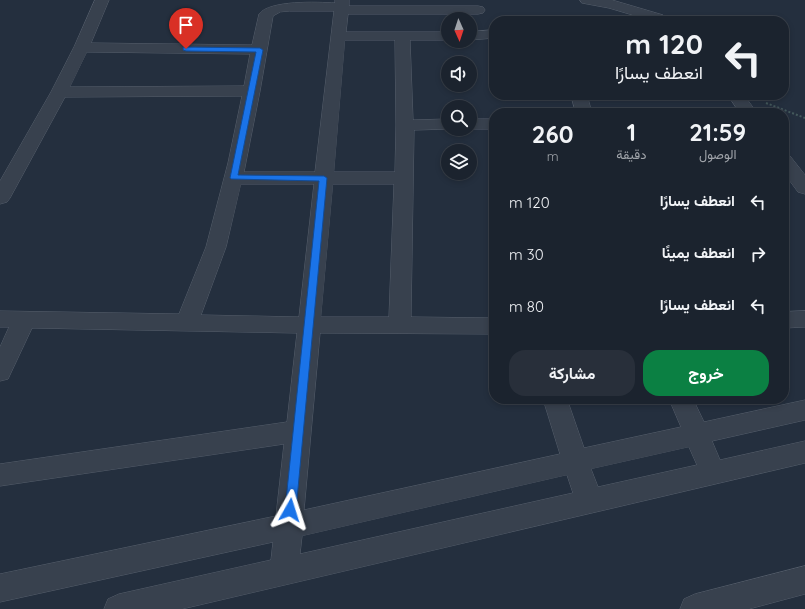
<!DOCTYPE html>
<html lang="ar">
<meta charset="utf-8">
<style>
:root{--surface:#1b232e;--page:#282f3a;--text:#f1f3f6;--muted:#a0a4aa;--line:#39404a;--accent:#0b8043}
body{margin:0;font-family:Quicksand,Vazirmatn,sans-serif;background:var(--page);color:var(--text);direction:rtl;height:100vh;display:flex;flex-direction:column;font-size:15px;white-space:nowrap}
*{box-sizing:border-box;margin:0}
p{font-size:13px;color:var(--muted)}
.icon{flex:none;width:22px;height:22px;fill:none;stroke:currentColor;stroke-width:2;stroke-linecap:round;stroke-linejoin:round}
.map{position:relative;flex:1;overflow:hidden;direction:ltr}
.side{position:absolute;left:489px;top:108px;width:300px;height:296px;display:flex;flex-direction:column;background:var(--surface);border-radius:16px;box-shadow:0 2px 6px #0003,0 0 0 1px var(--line);direction:rtl}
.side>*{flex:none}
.hud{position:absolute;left:489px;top:16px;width:300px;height:84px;border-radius:16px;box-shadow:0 2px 6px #0003,0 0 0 1px var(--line);direction:rtl;background:#1b232e;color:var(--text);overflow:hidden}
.needle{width:26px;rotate:177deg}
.buttons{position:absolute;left:441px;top:12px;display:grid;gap:8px}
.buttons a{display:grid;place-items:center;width:36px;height:36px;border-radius:50%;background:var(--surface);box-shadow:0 2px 6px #0003,0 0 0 1px var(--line);font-size:20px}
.pin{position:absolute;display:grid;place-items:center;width:34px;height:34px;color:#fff;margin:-41px -17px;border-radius:50% 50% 50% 0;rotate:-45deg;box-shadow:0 0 4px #0007}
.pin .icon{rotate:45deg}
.me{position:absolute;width:44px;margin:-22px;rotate:6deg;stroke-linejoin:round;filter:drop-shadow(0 0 3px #0008)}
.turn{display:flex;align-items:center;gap:14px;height:84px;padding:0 20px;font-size:18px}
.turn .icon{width:52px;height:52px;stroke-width:2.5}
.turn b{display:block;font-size:28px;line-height:34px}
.eta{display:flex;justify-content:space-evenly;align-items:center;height:68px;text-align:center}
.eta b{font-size:24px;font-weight:700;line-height:28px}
.button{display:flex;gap:8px;margin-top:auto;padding:8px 20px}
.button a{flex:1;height:46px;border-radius:16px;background:var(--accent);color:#fff;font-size:16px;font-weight:700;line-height:46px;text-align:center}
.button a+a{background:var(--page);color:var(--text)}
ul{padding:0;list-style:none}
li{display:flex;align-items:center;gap:12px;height:52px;padding:0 20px}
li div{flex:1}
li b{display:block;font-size:15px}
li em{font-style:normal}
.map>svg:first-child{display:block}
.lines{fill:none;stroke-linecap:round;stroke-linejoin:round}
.minor-casing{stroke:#565f6c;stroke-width:1}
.path{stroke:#44595c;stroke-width:2;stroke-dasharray:2 2;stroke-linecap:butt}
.minor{fill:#38414e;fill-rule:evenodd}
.route{fill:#1a73e8;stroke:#114b97}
</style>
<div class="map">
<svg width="805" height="609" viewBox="0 0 805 609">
<rect width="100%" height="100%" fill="#242f3e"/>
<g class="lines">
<defs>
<g id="minor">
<path d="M95,0h14l-18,43 161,2 7,-31c11,-14 58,-12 76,-11v-3h14v6h129l5,1 2,3 -2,3 -5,1h-130l-2,18h102v8h-38l3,80 35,-1 1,10 -35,1 -3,187 83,1v16l-174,-1 -16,177 256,-56 -17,-55h24l17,49 97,-21 -12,-28h24l11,23 101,-22v20l-93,21 8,19 85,-19v22l-623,146h-78l4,-10 11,-5 152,-34 2,-18 -273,60v-28l276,-58 8,-72 -284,42v-22l287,-42 10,-89 -265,-5 -24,51 -8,2v-34l9,-20h-9v-16l179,3 27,-67 22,-84 14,-67 -177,1 -55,101 -3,4 -7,2v-23l51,-89 23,-45zM290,11h44l-19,161h-71l16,-81 13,-75 7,-4zM345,40h50l1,85 -1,47h-61zM87,52l163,2 -6,32 -174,1zM241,184h73l-15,133 -98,-2 25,-68zM333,184h61l-5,133h-68zM689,447l8,18 -99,22 -7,-18zM567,475l6,18 -273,61 2,-18z"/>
<polygon points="580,0 612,0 663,15 669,21 653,21 609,8 582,3"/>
<polygon points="494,30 494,38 470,40 470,32"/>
<polygon points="571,95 587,95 592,113 576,113"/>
<polygon points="728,95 744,95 757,113 740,113"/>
<polygon points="470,119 494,119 494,129 469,129"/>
<polygon points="784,155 790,156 805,175 805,194 798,192 784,173"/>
<polygon points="805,311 805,327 784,328 784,312"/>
<polygon points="805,566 805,594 749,609 680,609 684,599 695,594"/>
</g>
</defs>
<use href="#minor" class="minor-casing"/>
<polyline class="path" points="766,103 805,118"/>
<use href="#minor" class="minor"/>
</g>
<polygon class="route" points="183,47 260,48 263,50 238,175 324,176 327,178 296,510 294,514 290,515 286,514 285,510 319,181 231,179 230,178 256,52 186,51 183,50"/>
</svg>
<div class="buttons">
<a><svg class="needle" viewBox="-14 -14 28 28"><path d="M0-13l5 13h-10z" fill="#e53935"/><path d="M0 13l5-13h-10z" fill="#a0a4aa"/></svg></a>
<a><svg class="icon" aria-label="sound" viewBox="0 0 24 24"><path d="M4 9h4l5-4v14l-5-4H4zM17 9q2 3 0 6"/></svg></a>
<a><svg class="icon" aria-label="search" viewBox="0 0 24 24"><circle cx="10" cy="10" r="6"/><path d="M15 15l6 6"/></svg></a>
<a><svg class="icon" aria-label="layers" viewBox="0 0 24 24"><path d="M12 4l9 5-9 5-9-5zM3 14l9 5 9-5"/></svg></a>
</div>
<div class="pin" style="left:186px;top:49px;background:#d93025"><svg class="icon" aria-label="arrive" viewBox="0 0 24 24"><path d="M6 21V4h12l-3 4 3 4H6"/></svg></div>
<svg class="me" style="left:290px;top:510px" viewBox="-20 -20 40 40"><path d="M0-17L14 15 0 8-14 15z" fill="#1a73e8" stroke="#fff" stroke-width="4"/></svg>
<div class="hud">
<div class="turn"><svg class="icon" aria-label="left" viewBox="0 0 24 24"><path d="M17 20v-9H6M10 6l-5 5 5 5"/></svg><div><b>120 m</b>انعطف يسارًا</div></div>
</div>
<section class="side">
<div class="eta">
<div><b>21:59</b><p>الوصول</p></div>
<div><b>1</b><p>دقيقة</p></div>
<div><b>260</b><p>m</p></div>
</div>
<ul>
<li><svg class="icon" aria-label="left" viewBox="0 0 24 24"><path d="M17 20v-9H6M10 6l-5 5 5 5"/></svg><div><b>انعطف يسارًا</b></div><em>120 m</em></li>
<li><svg class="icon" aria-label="right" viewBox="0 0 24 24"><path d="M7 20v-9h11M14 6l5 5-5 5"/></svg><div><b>انعطف يمينًا</b></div><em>30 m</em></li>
<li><svg class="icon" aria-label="left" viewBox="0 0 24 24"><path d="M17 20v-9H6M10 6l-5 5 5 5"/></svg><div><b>انعطف يسارًا</b></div><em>80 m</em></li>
</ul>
<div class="button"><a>خروج</a><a>مشاركة</a></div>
</section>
</div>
